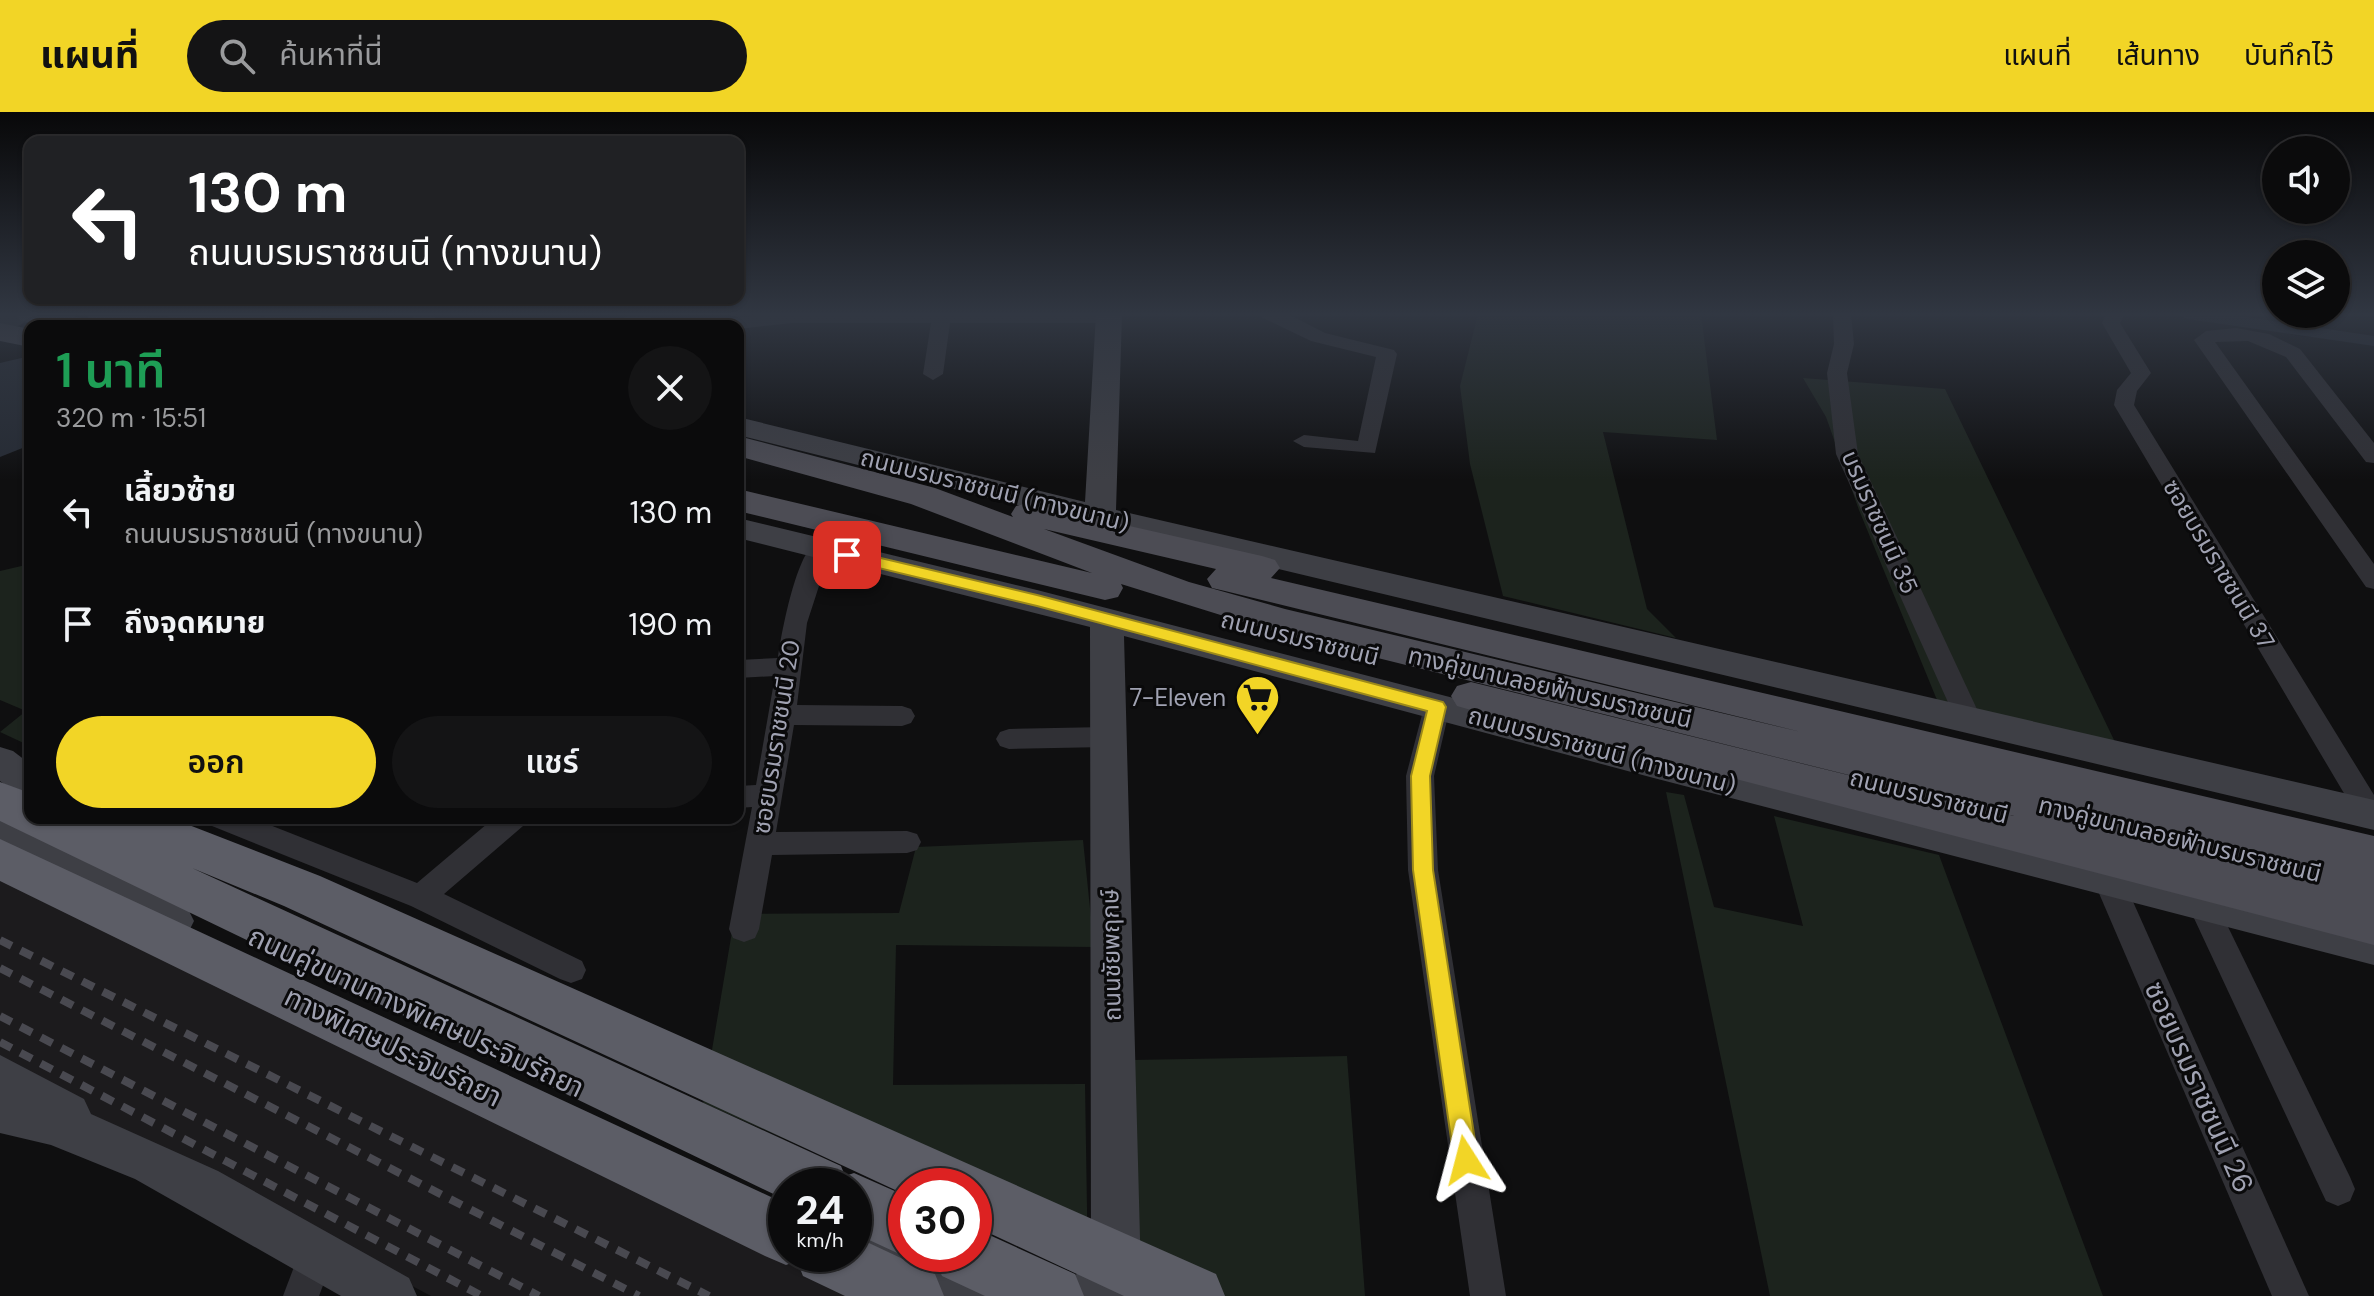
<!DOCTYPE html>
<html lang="th">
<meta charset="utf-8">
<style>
:root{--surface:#0b0b0c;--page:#141415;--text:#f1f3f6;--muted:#9a9b9d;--line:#2b2b2d;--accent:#f2d526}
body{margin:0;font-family:"DM Sans","Noto Sans Thai",sans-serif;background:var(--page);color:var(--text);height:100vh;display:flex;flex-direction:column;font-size:30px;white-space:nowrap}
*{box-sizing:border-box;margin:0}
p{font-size:26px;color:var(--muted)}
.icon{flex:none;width:44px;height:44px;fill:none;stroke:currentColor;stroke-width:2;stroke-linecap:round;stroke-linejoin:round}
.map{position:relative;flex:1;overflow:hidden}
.details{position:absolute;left:24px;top:208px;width:720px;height:504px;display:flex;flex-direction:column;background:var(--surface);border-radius:16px;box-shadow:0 2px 6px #0004,0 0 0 2px var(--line)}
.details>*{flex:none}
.guide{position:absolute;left:24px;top:24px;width:720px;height:168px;border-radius:16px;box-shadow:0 2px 6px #0004,0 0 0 2px var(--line);background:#202124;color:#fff;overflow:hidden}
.tools{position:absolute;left:2262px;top:24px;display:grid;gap:16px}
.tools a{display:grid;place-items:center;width:88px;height:88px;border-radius:50%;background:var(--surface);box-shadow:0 2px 6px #0004,0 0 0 2px var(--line);font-size:40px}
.speed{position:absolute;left:768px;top:1056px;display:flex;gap:16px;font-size:40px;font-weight:700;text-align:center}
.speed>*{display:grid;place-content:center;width:104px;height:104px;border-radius:50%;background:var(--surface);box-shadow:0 2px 6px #0004,0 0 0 2px var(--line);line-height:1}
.speed small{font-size:20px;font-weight:400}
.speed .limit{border:12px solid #d22;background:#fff;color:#111}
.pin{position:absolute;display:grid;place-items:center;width:68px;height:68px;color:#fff;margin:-34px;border-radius:16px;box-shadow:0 4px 12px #0006}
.me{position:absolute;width:88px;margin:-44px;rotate:351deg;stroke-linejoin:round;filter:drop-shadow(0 0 6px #0008)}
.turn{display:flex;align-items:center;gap:28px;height:168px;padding:0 32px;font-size:36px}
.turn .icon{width:104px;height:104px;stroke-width:2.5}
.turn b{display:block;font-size:56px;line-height:68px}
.round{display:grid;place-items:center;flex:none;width:84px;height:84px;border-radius:42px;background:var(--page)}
.summary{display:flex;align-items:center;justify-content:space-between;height:136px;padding:0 32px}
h1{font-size:48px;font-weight:600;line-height:60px;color:#1e9e55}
.action{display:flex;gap:16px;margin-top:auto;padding:16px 32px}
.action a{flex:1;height:92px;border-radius:48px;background:var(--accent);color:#111;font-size:32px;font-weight:600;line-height:92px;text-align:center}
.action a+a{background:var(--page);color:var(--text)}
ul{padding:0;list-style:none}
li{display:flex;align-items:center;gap:24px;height:112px;padding:0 32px}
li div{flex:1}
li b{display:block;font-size:30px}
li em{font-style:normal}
header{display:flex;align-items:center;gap:48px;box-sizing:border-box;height:112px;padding:0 40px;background:var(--accent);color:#111}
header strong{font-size:38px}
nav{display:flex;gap:44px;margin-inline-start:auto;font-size:28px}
.search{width:560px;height:72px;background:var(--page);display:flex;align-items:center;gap:20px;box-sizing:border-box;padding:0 28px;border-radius:44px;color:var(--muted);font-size:30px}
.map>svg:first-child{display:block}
.built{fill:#1c1b1d}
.green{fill:#1c231d}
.water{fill:#262b34}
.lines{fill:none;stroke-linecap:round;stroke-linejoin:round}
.canal{fill:#262b34;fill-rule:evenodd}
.street{fill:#303035;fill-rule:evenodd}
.secondary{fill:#3e3f45;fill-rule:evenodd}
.primary{fill:#4c4c54;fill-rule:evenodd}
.highway{fill:#5c5d66;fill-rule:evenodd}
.rail{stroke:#494950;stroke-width:8;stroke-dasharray:13 10;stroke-linecap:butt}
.route{fill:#f2d526;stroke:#9d8a19;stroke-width:2}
.labels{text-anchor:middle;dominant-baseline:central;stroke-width:6;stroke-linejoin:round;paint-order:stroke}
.street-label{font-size:24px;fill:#a0a2b2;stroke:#0a0a0b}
.poi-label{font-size:24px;fill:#a0a2b2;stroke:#0a0a0b;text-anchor:end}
.near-street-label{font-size:28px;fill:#a0a2b2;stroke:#0a0a0b}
</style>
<header>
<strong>แผนที่</strong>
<div class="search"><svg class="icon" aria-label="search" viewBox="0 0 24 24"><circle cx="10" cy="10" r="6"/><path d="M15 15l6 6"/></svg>ค้นหาที่นี่</div>
<nav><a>แผนที่</a><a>เส้นทาง</a><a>บันทึกไว้</a></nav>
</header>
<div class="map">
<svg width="2374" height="1184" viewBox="0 0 2374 1184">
<rect width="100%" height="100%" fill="#0f0f10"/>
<polygon class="built" points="0,731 786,1142 854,1142 942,1184 431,1184 0,954"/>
<g class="green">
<polygon points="1478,202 1701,202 1717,328 1603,320 1647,497 1676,526 1503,484 1470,352 1460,274"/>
<polygon points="1803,266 1945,277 2115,630 1937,588 1859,398 1826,305"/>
<polygon points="30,452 30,634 0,620 26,599 0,588 0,459"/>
<polygon points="1666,680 1684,683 1714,795 1803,814 1774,704 1939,743 2103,1184 1770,1184"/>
<polygon points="1083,728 1094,835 896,833 893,973 1085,972 1088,1159 974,1074 906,1074 906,1080 703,991 735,802 899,801 916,735"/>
<polygon points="1347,944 1365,1184 1163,1184 1135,1126 1132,948"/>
</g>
<g class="water">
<polygon points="143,202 376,202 356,214 114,214"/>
<polygon points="30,244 30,333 0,345 0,251"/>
</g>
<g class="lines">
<g class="canal">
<polygon points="408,202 430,202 447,214 425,214"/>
<polygon points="632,202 658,202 633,214 608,214"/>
<polygon points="2179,202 2227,202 2374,224 2374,234 2187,207"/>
</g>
<g class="street">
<polygon points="0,202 46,202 15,215 0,214"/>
<polygon points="767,202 1117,202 1118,205 1109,211 950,211 943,262 933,268 923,262 931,211 792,211 738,217 738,214 710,214 720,208"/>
<polygon points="1255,202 1288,202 1325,221 1394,238 1397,242 1375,341 1304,335 1293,329 1304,323 1358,329 1376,245 1311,229"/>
<polygon points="1833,202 1851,202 1854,232 1847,261 1858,342 1982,608 1978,615 1969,618 1960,615 1956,608 1836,342 1827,261 1834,232"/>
<polygon points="2106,202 2125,202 2120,211 2151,261 2137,279 2134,293 2374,683 2374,712 2361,710 2114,293 2117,278 2131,261 2102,211"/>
<polygon points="2268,202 2286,202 2286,203 2277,209"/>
<polygon points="2236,216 2269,222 2300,237 2374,331 2374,351 2366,350 2286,245 2248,229 2215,230 2374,452 2374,477 2366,475 2194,228 2206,219"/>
<path d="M819,429l12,8 -24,74 -10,82 105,1 9,3 4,7 -4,7 -9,3 -108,-1 -18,107 131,-1 10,3 4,8 -4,8 -10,3 -135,2 -13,74 -4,9 -11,4 -11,-4 -4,-9 23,-122 -14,1v-22l18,-1 19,-109 -37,2v-18l40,-2c3,-23 19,-111 41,-117z"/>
<polygon points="1437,585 1446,588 1450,595 1434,664 1438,758 1506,1184 1470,1184 1408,758 1406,664 1424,595 1428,588"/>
<polygon points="1106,615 1115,618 1119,625 1115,632 1106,635 1009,637 1000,634 996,627 1000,620 1009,617"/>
<polygon points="208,706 252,706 417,771 494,706 527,706 523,714 444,782 582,849 586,858 582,867 571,871 560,867 411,794 212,714"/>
<polygon points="2107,753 2117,757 2122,765 2309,1184 2272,1184 2092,765 2097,757"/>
<polygon points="2201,777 2211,780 2350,1065 2355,1077 2350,1089 2338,1094 2326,1089 2186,789 2191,780"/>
<polygon points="316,1126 329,1131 334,1144 319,1184 283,1184 303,1131"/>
</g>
<g class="secondary">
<polygon points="1096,202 1122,202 1116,398 2374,688 2374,718 1186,435 738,323 738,305 1085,390"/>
<polygon points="738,406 1037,478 1650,637 2374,817 2374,853 1650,665 1124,524 1141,1164 1153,1184 1058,1184 1066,1166 1091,1157 1090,515 738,426"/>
<polygon points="0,635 13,639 30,652 30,687 17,682 0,669"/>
<polygon points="0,703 188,797 194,809 188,821 173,827 158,821 0,737"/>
<polygon points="0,943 84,987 91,1002 218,1059 409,1166 417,1184 341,1184 135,1067 51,1033 0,1021"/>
<polygon points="854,1101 906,1124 906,1142 944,1142 996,1166 1004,1184 922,1184 836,1144 854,1142"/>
</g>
<g class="primary">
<polygon points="16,202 67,202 88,208 93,214 43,214 20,208"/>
<polygon points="86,202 138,202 160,208 165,214 114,214 90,208"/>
<polygon points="166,202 253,202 265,206 263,202 312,202 331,208 336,214 288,214 274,210 277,214 192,214 170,208"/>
<polygon points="0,211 30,217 30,235 0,229"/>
<path d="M738,324l197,52 78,29 -2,-3 5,-8 12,-3 234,53 13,4 5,8 -9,10 1103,258v109l-903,-235 -14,-4 -6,-10 6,-10 14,-4 543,134 -729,-181 -164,-51 2,4 -5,9 -13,3 -367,-89v-22l354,84 -181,-69 -173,-48zM1044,417l172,40 -9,10 5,9 13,3 576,141 -516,-123 -96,-27z"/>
</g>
<g class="highway">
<polygon points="0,670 30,681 30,706 84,706 100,714 96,706 171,706 320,764 1216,1162 1225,1184 1124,1184 974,1114 974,1074 906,1074 906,1083 284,794 192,756 841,1054 845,1064 854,1061 906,1084 906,1142 914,1142 906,1145 854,1121 854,1074 786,1074 786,1088 0,709"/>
<polygon points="0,727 786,1092 786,1142 854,1142 854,1124 935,1162 944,1184 845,1184 803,1164 797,1149 786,1153 765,1144 0,769"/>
<polygon points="974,1116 1075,1162 1084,1184 985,1184 942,1164 933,1142 974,1142"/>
</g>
<g class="rail">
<polyline points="0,828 709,1184"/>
<polyline points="0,856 639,1184"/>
<polyline points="0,904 539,1184"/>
<polyline points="0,930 482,1184"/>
</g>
</g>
<linearGradient id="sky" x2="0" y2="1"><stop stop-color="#080809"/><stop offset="0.55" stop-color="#313742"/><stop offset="1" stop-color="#313742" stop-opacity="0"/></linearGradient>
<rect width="2374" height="368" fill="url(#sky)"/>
<polygon class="route" points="847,438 1037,483 1443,590 1446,595 1430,664 1433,758 1478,1048 1475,1056 1466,1060 1458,1056 1454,1048 1413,758 1411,664 1427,599 1037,494 841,447 839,443"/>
<defs>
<symbol id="supermarket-pin" viewBox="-11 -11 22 30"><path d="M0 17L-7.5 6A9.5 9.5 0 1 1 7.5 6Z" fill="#f2d526" stroke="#0a0a0b"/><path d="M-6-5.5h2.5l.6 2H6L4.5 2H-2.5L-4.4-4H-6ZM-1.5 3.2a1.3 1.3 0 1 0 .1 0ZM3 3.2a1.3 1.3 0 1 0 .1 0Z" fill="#111"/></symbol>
</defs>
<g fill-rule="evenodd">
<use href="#supermarket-pin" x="1232" y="560" width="51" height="69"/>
</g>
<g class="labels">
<g class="street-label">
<text transform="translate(995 378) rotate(14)">ถนนบรมราชชนนี (ทางขนาน)</text>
<text transform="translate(1880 410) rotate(66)">บรมราชชนนี 35</text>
<text transform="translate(2219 452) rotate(59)">ซอยบรมราชชนนี 37</text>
<text transform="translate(1300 526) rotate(14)">ถนนบรมราชชนนี</text>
<text transform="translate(1550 575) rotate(13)">ทางคู่ขนานลอยฟ้าบรมราชชนนี</text>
<text transform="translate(776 625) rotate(-81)">ซอยบรมราชชนนี 20</text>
<text transform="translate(1602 638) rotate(15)">ถนนบรมราชชนนี (ทางขนาน)</text>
<text transform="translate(1929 684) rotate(14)">ถนนบรมราชชนนี</text>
<text transform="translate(2180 727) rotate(14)">ทางคู่ขนานลอยฟ้าบรมราชชนนี</text>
<text transform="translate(1111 843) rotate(-91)">ถนนชัยพฤกษ์</text>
</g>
<g class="poi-label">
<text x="1226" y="585">7-Eleven</text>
</g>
<g class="near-street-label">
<text transform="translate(416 900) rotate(25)">ถนนคู่ขนานทางพิเศษประจิมรัถยา</text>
<text transform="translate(393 935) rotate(26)">ทางพิเศษประจิมรัถยา</text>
<text transform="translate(2199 975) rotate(66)">ซอยบรมราชชนนี 26</text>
</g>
</g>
</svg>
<div class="tools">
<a><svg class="icon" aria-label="sound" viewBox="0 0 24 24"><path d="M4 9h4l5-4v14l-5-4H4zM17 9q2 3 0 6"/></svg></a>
<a><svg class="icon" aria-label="layers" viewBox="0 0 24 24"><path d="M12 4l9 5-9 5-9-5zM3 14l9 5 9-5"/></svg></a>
</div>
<div class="speed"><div>24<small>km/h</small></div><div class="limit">30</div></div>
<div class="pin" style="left:847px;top:443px;background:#d93025"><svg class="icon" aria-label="arrive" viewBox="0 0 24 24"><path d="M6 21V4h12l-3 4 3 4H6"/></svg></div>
<svg class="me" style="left:1466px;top:1048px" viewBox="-20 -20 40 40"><path d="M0-17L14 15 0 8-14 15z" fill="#f2d526" stroke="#fff" stroke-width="4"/></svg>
<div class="guide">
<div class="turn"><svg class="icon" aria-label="left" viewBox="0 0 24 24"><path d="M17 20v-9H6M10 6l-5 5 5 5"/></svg><div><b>130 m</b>ถนนบรมราชชนนี (ทางขนาน)</div></div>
</div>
<section class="details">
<div class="summary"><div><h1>1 นาที</h1><p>320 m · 15:51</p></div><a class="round"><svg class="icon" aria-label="close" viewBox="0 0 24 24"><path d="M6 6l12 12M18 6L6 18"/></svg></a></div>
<ul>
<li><svg class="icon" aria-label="left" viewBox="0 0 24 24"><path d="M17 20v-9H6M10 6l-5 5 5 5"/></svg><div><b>เลี้ยวซ้าย</b><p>ถนนบรมราชชนนี (ทางขนาน)</p></div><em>130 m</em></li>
<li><svg class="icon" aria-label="arrive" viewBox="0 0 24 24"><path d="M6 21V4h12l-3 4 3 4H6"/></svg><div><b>ถึงจุดหมาย</b></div><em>190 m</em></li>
</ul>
<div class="action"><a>ออก</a><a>แชร์</a></div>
</section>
</div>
